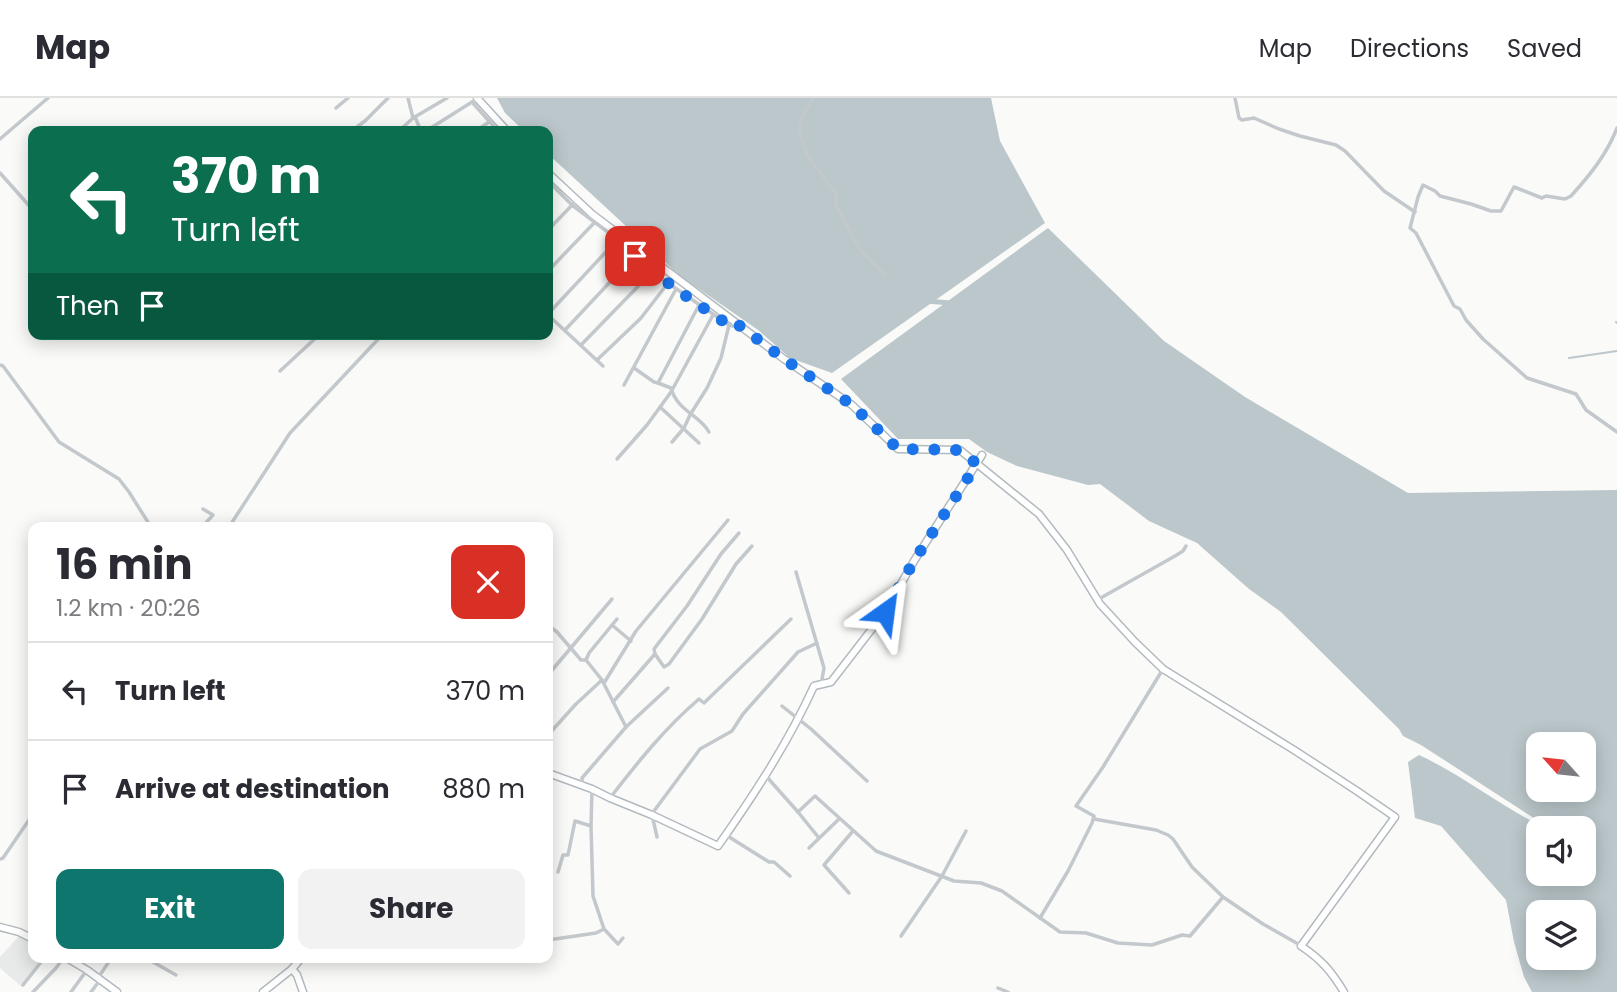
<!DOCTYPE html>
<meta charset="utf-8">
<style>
:root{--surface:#fff;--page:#f2f2f3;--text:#2b2b33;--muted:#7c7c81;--line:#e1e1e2;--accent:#0f766e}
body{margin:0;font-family:Poppins,sans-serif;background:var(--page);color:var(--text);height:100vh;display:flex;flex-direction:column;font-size:26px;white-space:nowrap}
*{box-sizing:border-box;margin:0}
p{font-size:23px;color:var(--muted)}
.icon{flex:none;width:38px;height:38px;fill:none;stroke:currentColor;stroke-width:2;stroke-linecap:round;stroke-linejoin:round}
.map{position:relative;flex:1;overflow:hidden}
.panel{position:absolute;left:28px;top:424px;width:525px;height:441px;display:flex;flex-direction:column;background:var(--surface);border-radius:14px;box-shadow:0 4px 18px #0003}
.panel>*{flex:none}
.hud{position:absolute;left:28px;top:28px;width:525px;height:214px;border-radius:14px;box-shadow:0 4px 18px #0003;background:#0b6e4f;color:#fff;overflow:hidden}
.needle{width:46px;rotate:297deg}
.controls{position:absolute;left:1526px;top:634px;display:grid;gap:14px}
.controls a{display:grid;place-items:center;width:70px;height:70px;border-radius:14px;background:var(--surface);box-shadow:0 4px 18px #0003;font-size:35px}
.pin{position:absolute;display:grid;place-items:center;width:60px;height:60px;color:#fff;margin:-30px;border-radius:14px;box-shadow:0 4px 10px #0006}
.me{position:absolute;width:77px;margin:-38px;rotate:31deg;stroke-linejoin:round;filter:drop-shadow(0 0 5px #0008)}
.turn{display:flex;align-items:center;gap:24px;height:147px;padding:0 28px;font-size:32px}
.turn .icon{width:91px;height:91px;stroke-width:2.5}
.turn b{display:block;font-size:49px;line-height:60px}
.then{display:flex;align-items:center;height:66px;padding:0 28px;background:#0003;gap:14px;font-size:26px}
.round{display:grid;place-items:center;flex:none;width:74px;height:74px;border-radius:14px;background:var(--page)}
.headline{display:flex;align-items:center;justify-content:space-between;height:119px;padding:0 28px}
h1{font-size:42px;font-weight:700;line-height:52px}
.cta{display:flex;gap:14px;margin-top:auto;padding:14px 28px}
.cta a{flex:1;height:80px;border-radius:14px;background:var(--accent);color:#fff;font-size:28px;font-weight:700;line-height:80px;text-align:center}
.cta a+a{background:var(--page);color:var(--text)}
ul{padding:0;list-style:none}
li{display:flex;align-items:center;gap:21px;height:98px;padding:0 28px;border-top:2px solid var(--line)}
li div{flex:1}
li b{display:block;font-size:26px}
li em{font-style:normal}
header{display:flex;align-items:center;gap:42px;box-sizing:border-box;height:98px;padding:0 35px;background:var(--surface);border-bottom:2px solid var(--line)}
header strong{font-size:33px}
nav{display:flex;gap:38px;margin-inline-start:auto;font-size:24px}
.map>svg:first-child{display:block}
.built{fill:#e8e9e9}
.water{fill:#bbc7cb;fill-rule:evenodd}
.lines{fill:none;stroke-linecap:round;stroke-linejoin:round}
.stream{stroke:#bbc7cb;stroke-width:2}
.river{stroke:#bbc7cb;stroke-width:5}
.secondary-casing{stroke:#b3babf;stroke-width:9}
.street{stroke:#c3c8cc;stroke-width:3.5}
.secondary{stroke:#fff;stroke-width:6}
.route{stroke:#1a73e8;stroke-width:12;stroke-dasharray:0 21.6}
</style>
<header>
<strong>Map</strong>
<nav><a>Map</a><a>Directions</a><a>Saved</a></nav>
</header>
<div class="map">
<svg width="1617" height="894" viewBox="0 0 1617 894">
<rect width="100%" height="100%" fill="#fafaf8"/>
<polygon class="built" points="20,837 33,844 33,859 44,859 22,889 0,870 0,859"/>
<g class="water">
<polygon points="497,0 991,0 1000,43 1045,125 832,275 790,260 758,232 679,177 548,56 548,33 524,33 505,15"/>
<path d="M1048,130l116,113 81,56 163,96 209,-3v502h-85l-8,-15 -10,-35 -8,-42 -65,-74 -26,-8 -7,-56 11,-7c41,19 78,48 118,69l3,-2 -119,-77 -18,-9 -4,-7 -118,-117 -32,-23 -52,-46 -48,-22 -49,-37 -12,1 -71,-19 -30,-14 -18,-13h-71l-57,-60zM1538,646h46v45h-46zM1538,730h46v45h-46zM1538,814h46v45h-46z"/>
</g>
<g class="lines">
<g class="stream">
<polyline points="1616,224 1617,225"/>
<polyline points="1569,260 1617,253"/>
</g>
<polyline class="river" points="926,203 951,205"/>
<defs>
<g id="secondary">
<polyline points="477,0 507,33"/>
<path d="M548,75l44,41 192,145 68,46 46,44 62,1 79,64 28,36 33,54 35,38 28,27 131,81 63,41 38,26 -94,129c21,14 30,25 43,46"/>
<path d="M548,675l44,16 18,9 42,17 66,31c36,-51 70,-103 96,-160l17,-4 54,-70 29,-51 68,-106"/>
<polyline points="0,829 19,834 33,841"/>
<polyline points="65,859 87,872 117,894"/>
<polyline points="292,871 297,877 303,894"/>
<polyline points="263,894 292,871 302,859"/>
</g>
</defs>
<use href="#secondary" class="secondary-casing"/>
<g class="street">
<polyline points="408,0 413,20 447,0"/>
<polyline points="813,0 801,21 800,36 807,57 836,96 836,107 860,152 884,176"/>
<polyline points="1235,0 1239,20 1242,22 1254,20 1279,31 1300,38 1336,47 1345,53 1384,93 1415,114"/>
<polyline points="478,1 472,4 498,33"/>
<polyline points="336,10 348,0"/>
<polyline points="415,19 421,33"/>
<path d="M1617,30c-10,26 -27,47 -46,68l-6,3 -19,-3 -4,2 -28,-11 -13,24h-10l-20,-7 -31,-8 -5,-5 -12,-6 -5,12 -8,31 6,5 38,73 6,3 6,11 17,19 44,39 49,16 10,16 31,22"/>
<polyline points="352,33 366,22 388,0"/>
<polyline points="399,33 413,20"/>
<polyline points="426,33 472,4"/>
<polyline points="476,33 489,24"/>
<polyline points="0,41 48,0"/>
<polyline points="0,75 33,112"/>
<polyline points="548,83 572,107 621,144 665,183 729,227 733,228 735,226"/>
<polyline points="548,132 577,102"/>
<polyline points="548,173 595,124"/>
<path d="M699,207l-41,78 13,5c6,23 29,27 38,44"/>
<polyline points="548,216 617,142"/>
<polyline points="548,217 603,268"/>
<polyline points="565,232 640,152"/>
<polyline points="281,238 283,236"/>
<polyline points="581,247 653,173"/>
<polyline points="597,262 641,220 668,185"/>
<polyline points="0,267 3,268 59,344 119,381 129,394 151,429"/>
<polyline points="634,270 654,284 658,285"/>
<polyline points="280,273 320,236"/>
<polyline points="624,287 676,191"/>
<polyline points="660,309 699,345"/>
<polyline points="672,344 684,330 690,317 707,290 721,260 729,227"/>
<polyline points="617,361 647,327 671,294 713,217"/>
<polyline points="202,429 213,417 203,411"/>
<polyline points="229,429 290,335 383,236"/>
<polyline points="796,474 824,570 821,587"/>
<polyline points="1097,502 1175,458 1183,453 1186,448"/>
<polyline points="548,527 557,534 581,562 586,562 602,582 626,629 582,680 582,687"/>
<polyline points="612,527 631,543"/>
<polyline points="655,556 664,569 669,566 702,521 736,466 752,448"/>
<polyline points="586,562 589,555 617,521"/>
<polyline points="548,577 612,501"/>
<polyline points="613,604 655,556 654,551 687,508 721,456 739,435"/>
<polyline points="782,608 811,631 867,683"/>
<polyline points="626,629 668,590"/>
<polyline points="548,637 576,606 602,582 604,585 636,533 728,422"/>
<polyline points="766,678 798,714 815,698 876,753 954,783 981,785 1002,793 1060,834 1086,835 1118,845 1152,847 1182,837 1190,838 1223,799 1263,826 1300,847"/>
<path d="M610,700c28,-36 54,-69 89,-99l5,4 87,-84"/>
<polyline points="798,714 819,740"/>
<polyline points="1094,721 1156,732 1168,737 1173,741 1192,769 1223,799"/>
<polyline points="726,737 769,764 774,764 790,778"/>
<polyline points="657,739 652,717 654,713 700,651 732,633 743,616 798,554 817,545"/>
<polyline points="809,750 839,721"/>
<polyline points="0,761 3,760 33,716"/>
<polyline points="558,774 563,757 568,757 575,723 591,728"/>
<polyline points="849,795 824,767 853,733"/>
<polyline points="1040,820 1068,773 1092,725 1094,718 1076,708 1103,669 1163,571"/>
<polyline points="604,831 618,846 623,840"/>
<polyline points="901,838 942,778 966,733"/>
<polyline points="548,842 596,835 604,831 593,798 591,728 592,691"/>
<polyline points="154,859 153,864 176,877"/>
<polyline points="98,880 112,859"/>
<polyline points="23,887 45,859"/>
<polyline points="998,890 1008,894"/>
<polyline points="33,894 56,870 64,859"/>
<polyline points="71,894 87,872"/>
<polyline points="91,894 100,882"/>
</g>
<use href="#secondary" class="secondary"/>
</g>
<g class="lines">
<path class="route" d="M635,158c29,26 62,48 94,69l4,1 3,-3 48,36 68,46 46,44 62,1 17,14 -63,97 -29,51"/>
</g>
</svg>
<div class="controls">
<a><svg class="needle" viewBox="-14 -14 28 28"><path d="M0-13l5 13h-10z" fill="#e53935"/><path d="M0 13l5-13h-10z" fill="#7c7c81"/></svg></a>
<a><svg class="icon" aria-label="sound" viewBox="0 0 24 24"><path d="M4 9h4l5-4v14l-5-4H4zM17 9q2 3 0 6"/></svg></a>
<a><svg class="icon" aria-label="layers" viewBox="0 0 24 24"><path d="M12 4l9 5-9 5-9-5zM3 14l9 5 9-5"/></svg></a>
</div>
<div class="pin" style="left:635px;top:158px;background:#d93025"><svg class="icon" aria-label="arrive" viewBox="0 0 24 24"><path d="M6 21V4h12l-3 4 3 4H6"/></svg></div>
<svg class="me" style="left:885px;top:514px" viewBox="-20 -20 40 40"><path d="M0-17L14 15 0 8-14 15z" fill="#1a73e8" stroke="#fff" stroke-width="4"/></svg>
<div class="hud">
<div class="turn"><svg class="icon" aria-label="left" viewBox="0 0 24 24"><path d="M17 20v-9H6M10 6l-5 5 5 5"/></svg><div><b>370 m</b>Turn left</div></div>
<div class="then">Then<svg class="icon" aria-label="arrive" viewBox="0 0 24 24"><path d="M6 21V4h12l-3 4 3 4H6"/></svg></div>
</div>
<section class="panel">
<div class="headline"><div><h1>16 min</h1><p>1.2 km · 20:26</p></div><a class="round" style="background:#d93025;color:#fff"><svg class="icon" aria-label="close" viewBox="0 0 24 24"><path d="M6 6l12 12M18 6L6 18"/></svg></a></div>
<ul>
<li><svg class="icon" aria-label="left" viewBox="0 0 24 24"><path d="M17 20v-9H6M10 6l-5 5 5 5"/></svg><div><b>Turn left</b></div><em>370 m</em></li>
<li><svg class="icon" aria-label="arrive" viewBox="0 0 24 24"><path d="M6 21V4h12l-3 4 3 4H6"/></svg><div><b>Arrive at destination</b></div><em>880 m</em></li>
</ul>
<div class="cta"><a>Exit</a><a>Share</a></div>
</section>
</div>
